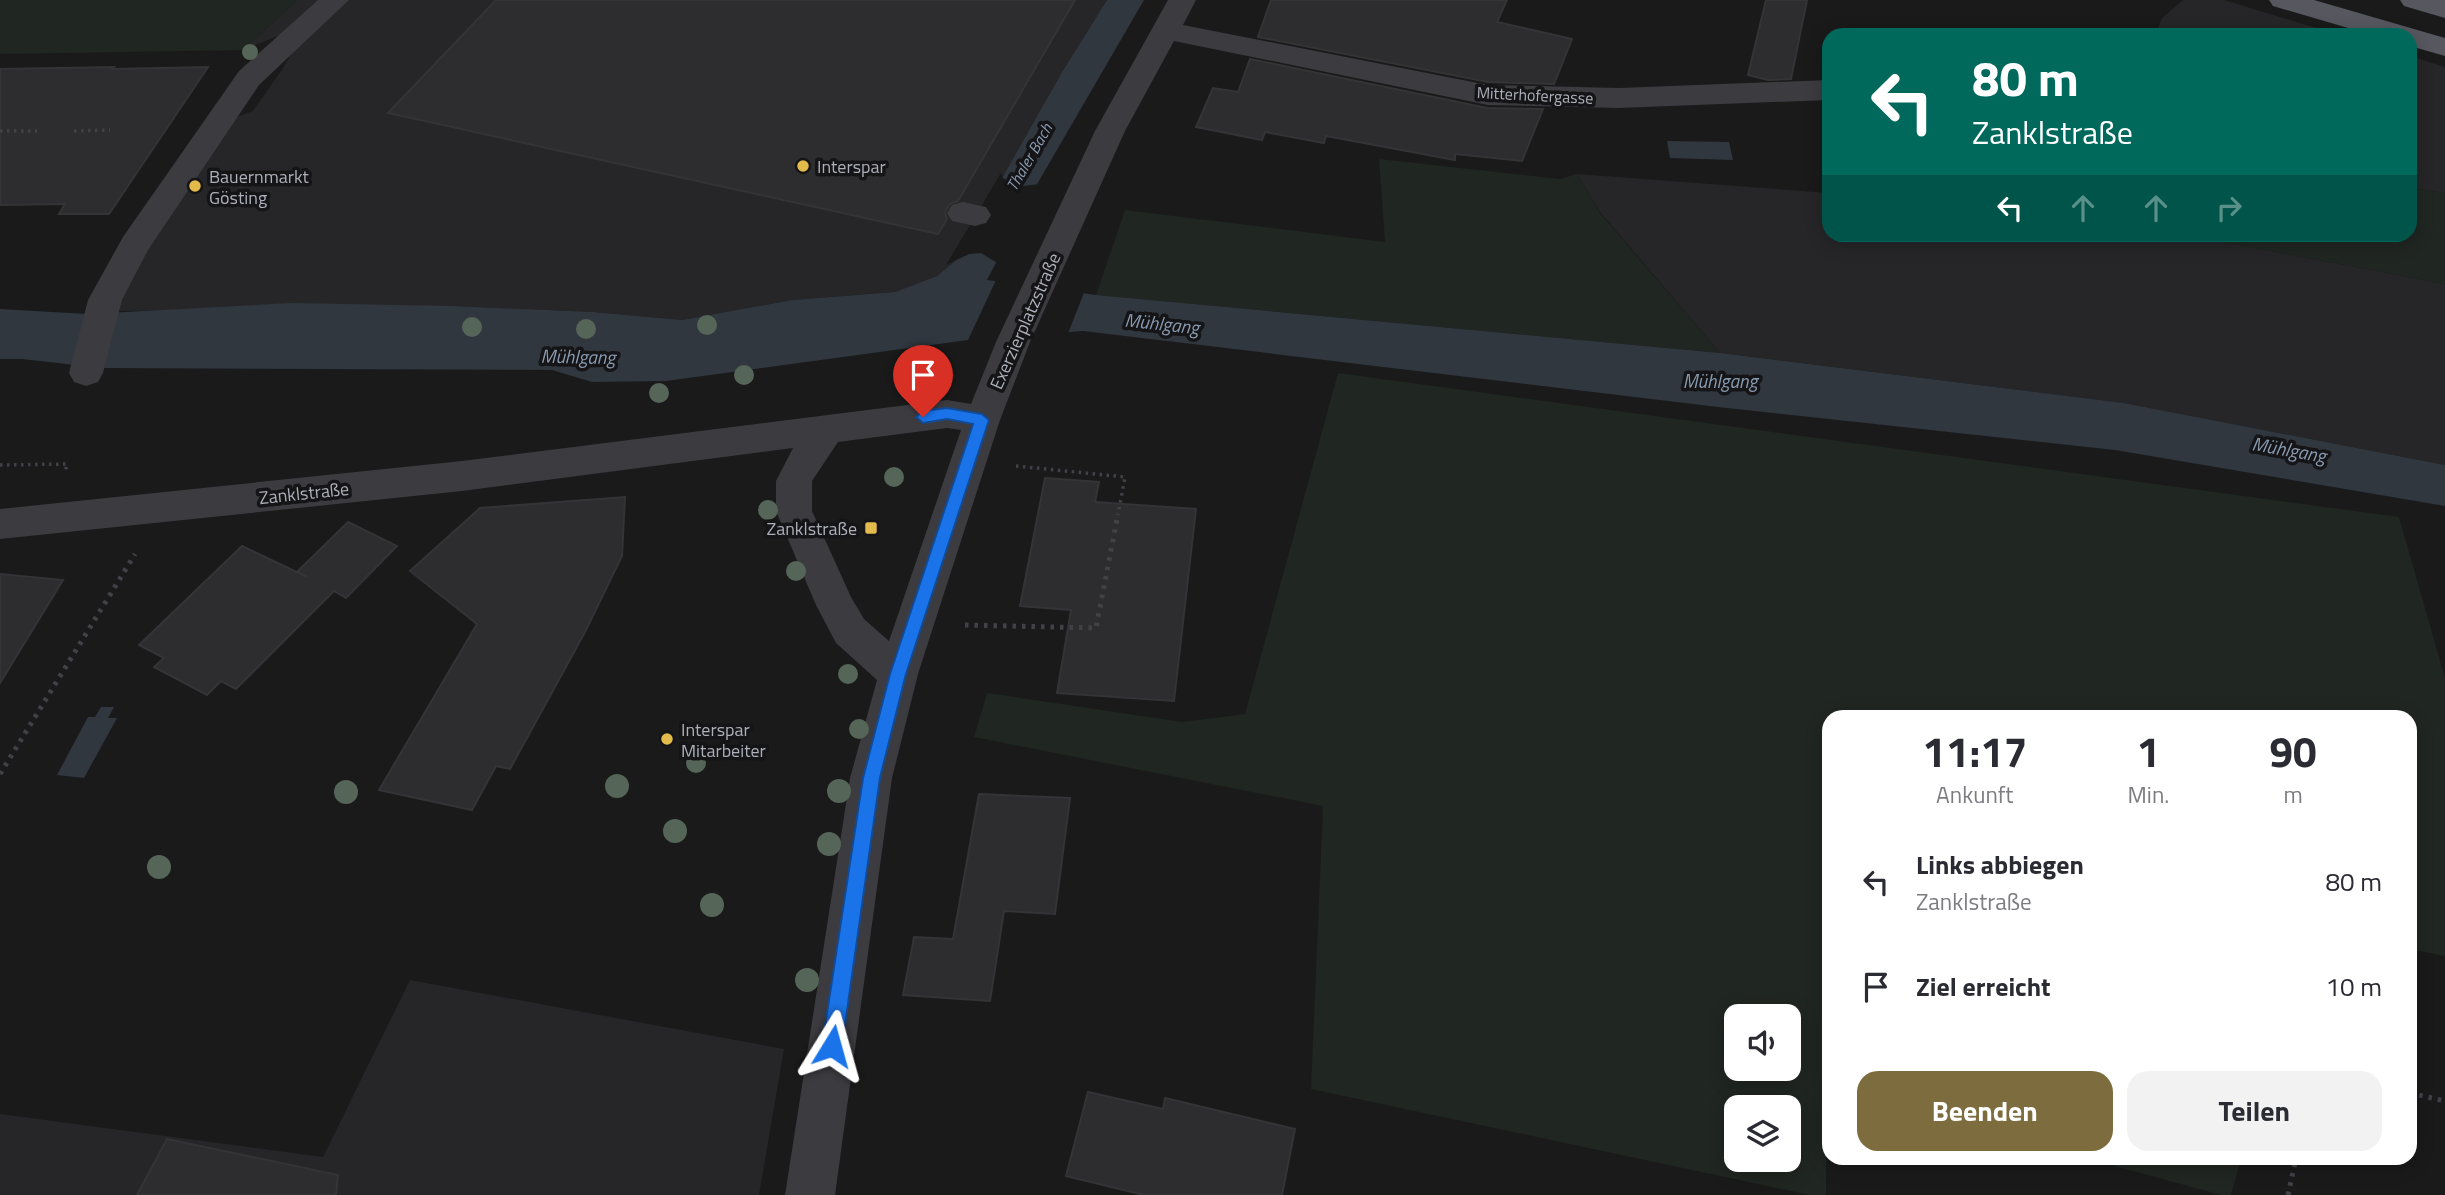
<!DOCTYPE html>
<html lang="de">
<meta charset="utf-8">
<style>
:root{--surface:#fff;--page:#f2f2f3;--text:#2b2b33;--muted:#7c7c81;--accent:#7d6c3e}
body{margin:0;font-family:"Titillium Web",sans-serif;background:var(--page);color:var(--text);height:100vh;display:flex;flex-direction:column;font-size:26px;white-space:nowrap}
*{box-sizing:border-box;margin:0}
p{font-size:23px;color:var(--muted)}
.icon{flex:none;width:38px;height:38px;fill:none;stroke:currentColor;stroke-width:2;stroke-linecap:round;stroke-linejoin:round}
.map{position:relative;flex:1;overflow:hidden}
.drawer{position:absolute;left:1822px;top:710px;width:595px;height:455px;display:flex;flex-direction:column;background:var(--surface);border-radius:21px;box-shadow:0 4px 18px #0003}
.drawer>*{flex:none}
.hud{position:absolute;left:1822px;top:28px;width:595px;height:214px;border-radius:21px;box-shadow:0 4px 18px #0003;background:#00695c;color:#fff;overflow:hidden}
.tools{position:absolute;left:1724px;top:1004px;display:grid;gap:14px}
.tools a{display:grid;place-items:center;width:77px;height:77px;border-radius:14px;background:var(--surface);box-shadow:0 4px 18px #0003;font-size:35px}
.pin{position:absolute;display:grid;place-items:center;width:60px;height:60px;color:#fff;margin:-72px -30px;border-radius:50% 50% 50% 0;rotate:-45deg;box-shadow:0 0 7px #0007}
.pin .icon{rotate:45deg}
.me{position:absolute;width:77px;margin:-38px;rotate:8deg;stroke-linejoin:round;filter:drop-shadow(0 0 5px #0008)}
.turn{display:flex;align-items:center;gap:24px;height:147px;padding:0 35px;font-size:32px}
.turn .icon{width:91px;height:91px;stroke-width:2.5}
.turn b{display:block;font-size:49px;line-height:60px}
.lanes{display:flex;align-items:center;height:66px;padding:0 35px;background:#0003;justify-content:center;gap:35px;direction:ltr}
.lanes .off{opacity:.35}
.eta{display:flex;justify-content:space-evenly;align-items:center;height:119px;text-align:center}
.eta b{font-size:42px;font-weight:700;line-height:49px}
.button{display:flex;gap:14px;margin-top:auto;padding:14px 35px}
.button a{flex:1;height:80px;border-radius:21px;background:var(--accent);color:#fff;font-size:28px;font-weight:700;line-height:80px;text-align:center}
.button a+a{background:var(--page);color:var(--text)}
ul{padding:0;list-style:none}
li{display:flex;align-items:center;gap:21px;height:105px;padding:0 35px}
li div{flex:1}
li b{display:block;font-size:26px}
li em{font-style:normal}
.map>svg:first-child{display:block}
.built{fill:#262628}
.green{fill:#202621;fill-rule:evenodd}
.water{fill:#30373e}
.pier{fill:#1a1a1b}
.building{fill:#2d2d2f;stroke:#343437;stroke-width:2}
.lines{fill:none;stroke-linecap:round;stroke-linejoin:round}
.path-far1{stroke:#414247;stroke-width:3.5;stroke-dasharray:2.5 4.5;stroke-linecap:butt}
.path{stroke:#414247;stroke-width:5;stroke-dasharray:3.5 6;stroke-linecap:butt}
.minor{fill:#3b3b40;fill-rule:evenodd}
.major{fill:#57585f;fill-rule:evenodd}
.tree{fill:#556558}
.route{fill:#1a73e8;stroke:#114b97;stroke-width:2}
.poi-dot{fill:#e2bb4b;stroke:#151416;stroke-width:2.5}
.labels{text-anchor:middle;dominant-baseline:central;stroke-width:7;stroke-linejoin:round;paint-order:stroke}
.far-street-label{font-size:16px;fill:#adb0ba;stroke:#151416}
.far-water-label{font-size:16px;font-style:italic;fill:#889bb1;stroke:#151416}
.poi-label{font-size:18px;fill:#adb0ba;stroke:#151416;text-anchor:start}
.street-label{font-size:18px;fill:#adb0ba;stroke:#151416}
.water-label{font-size:19px;font-style:italic;fill:#889bb1;stroke:#151416}
</style>
<div class="map">
<svg width="2445" height="1195" viewBox="0 0 2445 1195">
<rect width="100%" height="100%" fill="#1a1a1b"/>
<g class="built">
<polygon points="297,0 1107,0 1062,72 955,261 937,276 895,292 792,300 682,320 593,312 453,306 119,311 129,242 202,130 253,111 283,68 310,23 243,50"/>
<polygon points="2183,0 2224,0 2339,35 2156,35 2162,18"/>
<polygon points="2410,56 2445,67 2445,193 2410,188"/>
<polygon points="1577,174 1829,193 1829,234 2187,235 2445,284 2445,465 2124,403 1720,353 1600,212"/>
<polygon points="410,980 784,1049 759,1195 0,1195 0,1114 323,1157"/>
</g>
<g class="green">
<polygon points="0,0 297,0 243,50 0,54"/>
<polygon points="1379,159 1560,179 1577,174 1600,213 1720,353 1096,295 1125,210 1385,242"/>
<polygon points="2410,188 2445,193 2445,284 2187,235 2410,234"/>
<path d="M1338,373l1061,144 46,161v278l-35,-7v-231h-581l-3,477h-16l-499,-106 12,-283 -349,-69 13,-44 195,29 63,-8zM1736,1017h52v52h-52zM1736,1108h52v52h-52z"/>
<polygon points="2089,1159 2241,1159 2231,1195 2221,1195"/>
</g>
<g class="water">
<polygon points="1107,0 1144,0 1036,186 987,280 1096,295 1720,353 2124,403 2445,465 2445,506 2115,450 1718,407 1083,331 968,340 666,381 592,382 552,370 102,368 22,359 0,359 0,309 87,314 291,303 453,306 593,312 682,320 792,300 895,292 937,276 955,261 1062,72"/>
<polygon points="1667,141 1729,142 1733,160 1670,158"/>
<polygon points="101,707 114,707 108,718 117,718 84,778 57,775 88,717 95,717"/>
</g>
<g class="pier">
<polygon points="1001,173 1003,178 1012,183 1023,186 1041,184 999,264 981,253 969,254 946,265"/>
<polygon points="997,278 1085,290 1067,336 999,342 968,340"/>
</g>
<g class="building">
<polygon points="496,0 1075,0 958,201 950,204 945,212 947,219 938,234 388,113"/>
<polygon points="1271,0 1507,0 1497,22 1572,39 1554,84 1488,82 1258,37"/>
<polygon points="1766,0 1807,0 1791,79 1768,80 1748,75"/>
<polygon points="1250,59 1487,108 1543,109 1522,161 1455,154 1455,160 1326,136 1324,143 1265,132 1262,140 1196,127 1213,88 1238,92"/>
<polygon points="114,67 112,69 208,67 109,214 59,214 65,204 0,205 0,69"/>
<polygon points="1045,478 1099,482 1095,502 1196,509 1174,701 1057,693 1071,610 1020,606"/>
<polygon points="625,497 622,556 585,632 510,769 496,766 472,810 379,790 477,624 410,571 480,508"/>
<polygon points="348,522 397,546 346,598 334,591 236,689 221,681 207,695 154,667 164,658 139,645 242,546 307,577 297,572"/>
<polygon points="0,574 63,580 0,683"/>
<polygon points="979,794 1070,798 1055,914 1004,911 990,1001 903,995 914,937 953,939"/>
<polygon points="1088,1092 1163,1109 1165,1098 1295,1129 1282,1195 1144,1195 1066,1176"/>
<polygon points="167,1139 338,1175 336,1195 137,1195"/>
</g>
<g class="lines">
<g class="path-far1">
<polyline points="0,131 37,131"/>
<polyline points="74,131 110,130"/>
<polyline points="0,465 67,464 65,473"/>
<polyline points="1016,466 1125,477 1118,515"/>
</g>
<g class="path">
<polyline points="965,625 1096,628 1118,514"/>
<polyline points="0,774 135,554"/>
<polyline points="2410,1093 2445,1101"/>
<polyline points="2288,1195 2296,1158"/>
</g>
<g class="minor">
<polygon points="318,0 349,0 259,85 148,250 122,300 103,373 98,382 86,386 74,382 69,373 88,300 123,237 239,71"/>
<path d="M1168,0h28l-13,25 305,60 131,3 210,-8v20l-210,8 -131,-3 -314,-64 -49,90 -95,211 -30,78 -82,254 -26,104 -57,417h-50l65,-417 27,-98 -41,-37 -20,-38 -40,-94v-30l17,-33 -331,43 -462,48v-30l462,-48 485,-61 24,4 25,-62 99,-211zM947,428l14,2 -72,211 -25,-22 -13,-22 -39,-86v-30l26,-39z"/>
<polygon points="963,202 986,207 991,215 986,223 975,226 952,221 947,213 952,205"/>
</g>
<g class="major">
<polygon points="2269,0 2314,0 2445,38 2445,56 2410,46 2410,35 2372,35 2273,6"/>
<polygon points="2400,0 2445,0 2445,18 2404,6"/>
</g>
</g>
<g class="tree">
<circle cx="250" cy="52" r="8"/>
<circle cx="707" cy="325" r="10"/>
<circle cx="472" cy="327" r="10"/>
<circle cx="586" cy="329" r="10"/>
<circle cx="744" cy="375" r="10"/>
<circle cx="659" cy="393" r="10"/>
<circle cx="894" cy="477" r="10"/>
<circle cx="768" cy="510" r="10"/>
<circle cx="796" cy="571" r="10"/>
<circle cx="848" cy="674" r="10"/>
<circle cx="859" cy="729" r="10"/>
<circle cx="696" cy="763" r="10"/>
<circle cx="617" cy="786" r="12"/>
<circle cx="839" cy="791" r="12"/>
<circle cx="346" cy="792" r="12"/>
<circle cx="675" cy="831" r="12"/>
<circle cx="829" cy="844" r="12"/>
<circle cx="159" cy="867" r="12"/>
<circle cx="712" cy="905" r="12"/>
<circle cx="807" cy="980" r="12"/>
</g>
<polygon class="route" points="947,408 982,414 989,420 906,674 880,778 842,1046 839,1053 832,1056 825,1053 822,1046 863,778 890,674 973,424 947,419 923,423 916,417 923,411"/>
<g class="poi-dot">
<circle cx="803" cy="166" r="7"/>
<circle cx="195" cy="186" r="7"/>
<rect x="864" y="521" width="14" height="14" rx="3.5"/>
<circle cx="667" cy="739" r="7"/>
</g>
<g class="labels">
<g class="far-street-label">
<text transform="translate(1535 95) rotate(3)">Mitterhofergasse</text>
</g>
<g class="far-water-label">
<text transform="translate(1029 157) rotate(-60)">Thaler Bach</text>
</g>
<g class="poi-label">
<text x="817" y="166">Interspar</text>
<text x="209" y="176">Bauernmarkt<tspan x="209" dy="21">Gösting</tspan></text>
<text x="857" y="528" text-anchor="end">Zanklstraße</text>
<text x="681" y="729">Interspar<tspan x="681" dy="21">Mitarbeiter</tspan></text>
</g>
<g class="street-label">
<text transform="translate(1025 321) rotate(-66)">Exerzierplatzstraße</text>
<text transform="translate(304 493) rotate(-6)">Zanklstraße</text>
</g>
<g class="water-label">
<text transform="translate(1162 323) rotate(6)">Mühlgang</text>
<text transform="translate(578 356) rotate(1)">Mühlgang</text>
<text x="1720" y="380">Mühlgang</text>
<text transform="translate(2289 449) rotate(10)">Mühlgang</text>
</g>
</g>
</svg>
<div class="tools">
<a><svg class="icon" aria-label="sound" viewBox="0 0 24 24"><path d="M4 9h4l5-4v14l-5-4H4zM17 9q2 3 0 6"/></svg></a>
<a><svg class="icon" aria-label="layers" viewBox="0 0 24 24"><path d="M12 4l9 5-9 5-9-5zM3 14l9 5 9-5"/></svg></a>
</div>
<div class="pin" style="left:923px;top:417px;background:#d93025"><svg class="icon" aria-label="arrive" viewBox="0 0 24 24"><path d="M6 21V4h12l-3 4 3 4H6"/></svg></div>
<svg class="me" style="left:832px;top:1046px" viewBox="-20 -20 40 40"><path d="M0-17L14 15 0 8-14 15z" fill="#1a73e8" stroke="#fff" stroke-width="4"/></svg>
<div class="hud">
<div class="turn"><svg class="icon" aria-label="left" viewBox="0 0 24 24"><path d="M17 20v-9H6M10 6l-5 5 5 5"/></svg><div><b>80 m</b>Zanklstraße</div></div>
<div class="lanes"><svg class="icon" aria-label="left" viewBox="0 0 24 24"><path d="M17 20v-9H6M10 6l-5 5 5 5"/></svg><svg class="icon off" aria-label="ahead" viewBox="0 0 24 24"><path d="M12 20V5M6 11l6-6 6 6"/></svg><svg class="icon off" aria-label="ahead" viewBox="0 0 24 24"><path d="M12 20V5M6 11l6-6 6 6"/></svg><svg class="icon off" aria-label="right" viewBox="0 0 24 24"><path d="M7 20v-9h11M14 6l5 5-5 5"/></svg></div>
</div>
<section class="drawer">
<div class="eta">
<div><b>11:17</b><p>Ankunft</p></div>
<div><b>1</b><p>Min.</p></div>
<div><b>90</b><p>m</p></div>
</div>
<ul>
<li><svg class="icon" aria-label="left" viewBox="0 0 24 24"><path d="M17 20v-9H6M10 6l-5 5 5 5"/></svg><div><b>Links abbiegen</b><p>Zanklstraße</p></div><em>80 m</em></li>
<li><svg class="icon" aria-label="arrive" viewBox="0 0 24 24"><path d="M6 21V4h12l-3 4 3 4H6"/></svg><div><b>Ziel erreicht</b></div><em>10 m</em></li>
</ul>
<div class="button"><a>Beenden</a><a>Teilen</a></div>
</section>
</div>
